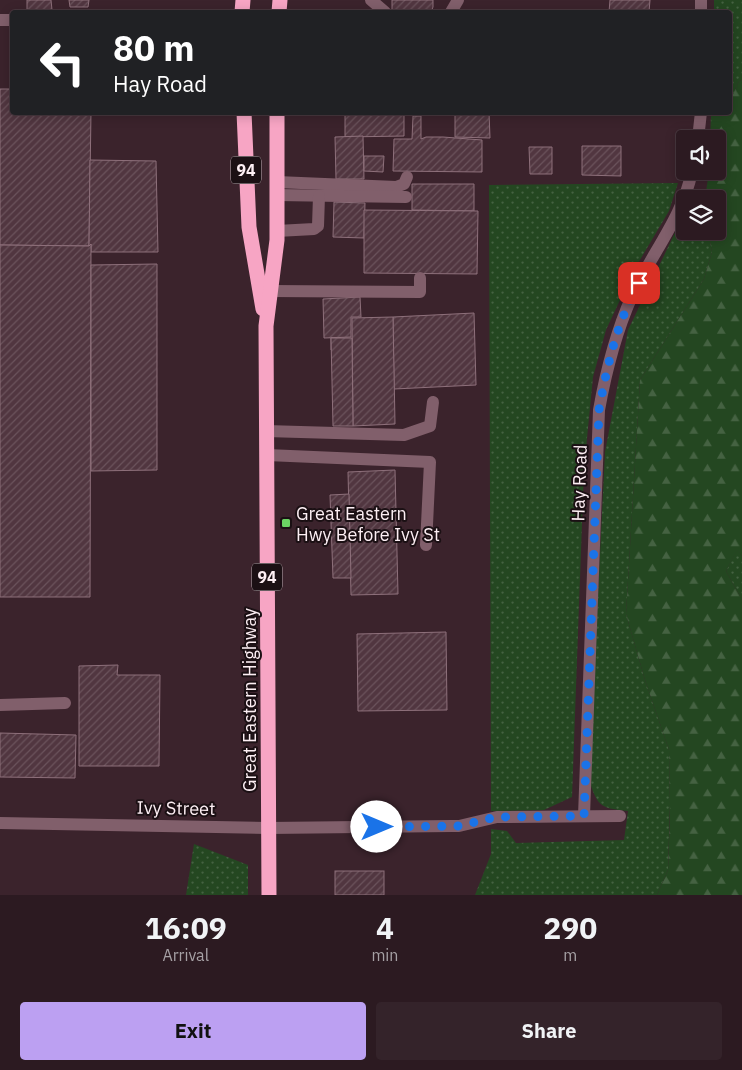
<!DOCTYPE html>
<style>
:root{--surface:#2c1a21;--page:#34232a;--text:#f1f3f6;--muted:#a6a1a5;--line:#48383f;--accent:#bca0f2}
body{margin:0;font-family:"IBM Plex Sans",sans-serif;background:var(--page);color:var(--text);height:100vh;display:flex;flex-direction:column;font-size:19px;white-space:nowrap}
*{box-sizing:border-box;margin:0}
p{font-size:16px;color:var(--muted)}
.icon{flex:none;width:28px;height:28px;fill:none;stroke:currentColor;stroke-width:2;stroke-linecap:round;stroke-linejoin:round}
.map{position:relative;height:895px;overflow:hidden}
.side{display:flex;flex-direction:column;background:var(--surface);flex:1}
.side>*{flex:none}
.guide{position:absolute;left:10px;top:10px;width:722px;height:105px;border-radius:5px;box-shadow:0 2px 12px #0003,0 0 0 1px var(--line);background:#202124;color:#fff;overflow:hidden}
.fabs{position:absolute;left:676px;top:130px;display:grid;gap:10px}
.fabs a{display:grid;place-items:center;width:50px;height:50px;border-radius:5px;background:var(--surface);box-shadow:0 2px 12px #0003,0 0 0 1px var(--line);font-size:25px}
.pin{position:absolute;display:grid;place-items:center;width:42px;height:42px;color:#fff;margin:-21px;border-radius:10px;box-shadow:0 2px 8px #0006}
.me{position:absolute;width:55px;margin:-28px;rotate:90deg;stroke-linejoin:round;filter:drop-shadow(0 0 4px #0008)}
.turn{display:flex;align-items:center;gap:18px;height:105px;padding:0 20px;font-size:22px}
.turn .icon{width:65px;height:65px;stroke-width:2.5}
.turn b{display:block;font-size:35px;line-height:42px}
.eta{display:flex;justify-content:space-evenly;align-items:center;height:85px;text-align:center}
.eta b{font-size:30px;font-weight:700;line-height:35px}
.primary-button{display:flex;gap:10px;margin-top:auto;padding:10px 20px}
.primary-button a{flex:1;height:58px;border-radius:5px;background:var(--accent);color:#111;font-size:20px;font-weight:700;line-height:58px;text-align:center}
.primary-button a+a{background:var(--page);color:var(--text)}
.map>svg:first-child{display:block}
.grass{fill:url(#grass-dots)}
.forest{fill:url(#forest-firs)}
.building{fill:url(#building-hatch);stroke:#8e707b}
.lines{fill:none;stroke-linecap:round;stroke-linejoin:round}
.minor{stroke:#815f6b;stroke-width:12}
.highway{stroke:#f7a5c4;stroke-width:15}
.route{stroke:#1a73e8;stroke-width:9;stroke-dasharray:0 16.2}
.poi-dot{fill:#6bd363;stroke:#1b1014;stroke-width:2}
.labels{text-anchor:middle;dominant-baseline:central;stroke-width:4;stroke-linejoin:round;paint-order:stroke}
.shield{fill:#1b1014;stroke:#b9acb1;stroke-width:1}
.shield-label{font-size:16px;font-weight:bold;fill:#fdeff4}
.street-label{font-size:18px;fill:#fdeff4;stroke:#1b1014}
.poi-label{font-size:18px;fill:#fdeff4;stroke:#1b1014;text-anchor:start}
</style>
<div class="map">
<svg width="742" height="895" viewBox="0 0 742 895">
<defs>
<pattern id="grass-dots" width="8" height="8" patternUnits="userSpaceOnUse" patternTransform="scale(1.25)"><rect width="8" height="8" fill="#244721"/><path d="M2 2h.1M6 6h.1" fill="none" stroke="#456242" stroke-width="1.8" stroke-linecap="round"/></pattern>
<pattern id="forest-firs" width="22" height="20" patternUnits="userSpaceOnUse" patternTransform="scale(1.25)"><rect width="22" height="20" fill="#244721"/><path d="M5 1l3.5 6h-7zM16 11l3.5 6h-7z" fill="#456242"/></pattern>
<pattern id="building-hatch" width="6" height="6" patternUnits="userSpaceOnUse" patternTransform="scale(1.25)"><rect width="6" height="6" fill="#513640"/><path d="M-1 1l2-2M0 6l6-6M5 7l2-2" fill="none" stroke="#6b535c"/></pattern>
</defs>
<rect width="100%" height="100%" fill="#3b232c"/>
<g class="grass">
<polygon points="714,0 742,0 742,80 739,81 730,101 730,12 714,12"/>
<polygon points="678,183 669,211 634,270 606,330 593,377 584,469 572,797 544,810 491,811 489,185"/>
<path d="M685,212v19h23l4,21 -8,27 -64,101 -14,234 19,66 24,70 1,54 -2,66 -11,25h-182l16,-41v-25l16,2 9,12 108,-3 4,-29c-28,-3 -30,-4 -39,-31l16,-328 23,-122z"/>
<polygon points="737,549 742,556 742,600 726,571"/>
<polygon points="194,844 248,865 248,895 186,895"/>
</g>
<polygon class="forest" points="742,80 742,556 737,550 726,571 742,600 742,895 657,895 668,870 670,815 669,750 645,680 626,614 640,380 704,279 712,252 708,231 718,231 718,199 705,199 709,171 718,171 718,139 710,139 711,116 718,113 730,112 730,101 739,81"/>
<g class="building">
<polygon points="27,0 51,0 52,10 27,10"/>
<polygon points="69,0 89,0 88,7 70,7"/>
<polygon points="392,0 433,0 433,7 431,12 392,12"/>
<polygon points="610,0 650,0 649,12 609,12"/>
<polygon points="0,89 12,89 12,112 91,112 89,246 0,245"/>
<polygon points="345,112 404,112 404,136 345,137"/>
<polygon points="455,112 489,112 490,138 455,137"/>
<polygon points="413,116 421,116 421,139 426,137 443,137 482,140 482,172 393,171 394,139 412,139"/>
<polygon points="363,136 364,179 336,179 335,137"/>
<polygon points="582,146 621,146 621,176 582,175"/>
<polygon points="529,147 552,147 552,174 530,174"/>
<polygon points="364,156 384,156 383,172 364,171"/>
<polygon points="90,160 156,161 158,252 91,252 91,244 89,246"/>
<polygon points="412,184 474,184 474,211 412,210"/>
<polygon points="334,202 365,203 364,238 333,237"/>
<polygon points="364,210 478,211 477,274 364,273"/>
<polygon points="91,244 90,597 0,597 0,245 89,246"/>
<polygon points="157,264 157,470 91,471 91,265"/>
<polygon points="360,297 361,317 351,317 351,337 324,338 323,299"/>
<polygon points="474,313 476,385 394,389 393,317"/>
<polygon points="393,317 395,424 353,426 352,318"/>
<polygon points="331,338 341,338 341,349 331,350"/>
<polygon points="331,338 352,338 353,426 333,426"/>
<polygon points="395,470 398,594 351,595 348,472"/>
<polygon points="349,494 351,578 333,578 330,495"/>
<polygon points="446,632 447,710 358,711 357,634"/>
<polygon points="118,665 117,675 160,675 159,766 79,766 79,666"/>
<polygon points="0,733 76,735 75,778 0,777"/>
<rect x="335" y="871" width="49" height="24"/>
</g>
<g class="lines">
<g class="minor">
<polyline points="371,0 385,12"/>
<polyline points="701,0 701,12"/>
<polyline points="451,12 458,0"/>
<polyline points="0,20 12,20"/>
<polyline points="698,139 701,112"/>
<polyline points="277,182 396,187 404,184 407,177"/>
<polyline points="277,195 406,197"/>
<polyline points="277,231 314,229 318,226 319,196"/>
<polyline points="271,291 420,292 420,278"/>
<polyline points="266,431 404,435 430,426 433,402"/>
<polyline points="267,455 430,462 426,545"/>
<polyline points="0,705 65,703"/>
<path d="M584,816l15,-406c7,-39 17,-78 33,-114 19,-42 51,-79 60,-125"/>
<polyline points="0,823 268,828 452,826 459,826 497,817 620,816"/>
</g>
<g class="highway">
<polyline points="242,12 243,0"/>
<polyline points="279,12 280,0"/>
<polyline points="244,112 249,227 263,309"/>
<polyline points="269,895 266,326 277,240 277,112"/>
</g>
</g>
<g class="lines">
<path class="route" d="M377,827l82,-1 37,-9 88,-1 15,-406c8,-44 18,-88 40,-127"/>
</g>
<rect class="poi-dot" x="281" y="518" width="10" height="10" rx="2.5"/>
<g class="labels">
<g class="shield">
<rect x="231" y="156.5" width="30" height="27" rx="4"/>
<rect x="252" y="563.5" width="30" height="27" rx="4"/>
</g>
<g class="shield-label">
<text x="246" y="170">94</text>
<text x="267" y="577">94</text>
</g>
<g class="street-label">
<text transform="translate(579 483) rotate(-88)">Hay Road</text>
<text transform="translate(249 700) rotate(-90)">Great Eastern Highway</text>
<text transform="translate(176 808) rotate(1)">Ivy Street</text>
</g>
<g class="poi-label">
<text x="296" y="513">Great Eastern<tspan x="296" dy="21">Hwy Before Ivy St</tspan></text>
</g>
</g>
</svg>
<div class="fabs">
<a><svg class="icon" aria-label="sound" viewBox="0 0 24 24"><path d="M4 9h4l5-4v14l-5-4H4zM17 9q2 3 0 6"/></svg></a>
<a><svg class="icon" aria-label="layers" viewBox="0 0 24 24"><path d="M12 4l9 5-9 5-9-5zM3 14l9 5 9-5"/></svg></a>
</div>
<div class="pin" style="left:639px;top:283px;background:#d93025"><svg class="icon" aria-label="arrive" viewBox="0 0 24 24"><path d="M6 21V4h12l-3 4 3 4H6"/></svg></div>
<svg class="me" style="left:377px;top:827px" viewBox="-20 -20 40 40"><circle r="19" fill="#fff"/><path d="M0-13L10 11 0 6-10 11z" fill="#1a73e8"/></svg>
<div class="guide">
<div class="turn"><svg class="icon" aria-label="left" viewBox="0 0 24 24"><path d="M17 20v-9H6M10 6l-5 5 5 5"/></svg><div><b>80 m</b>Hay Road</div></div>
</div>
</div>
<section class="side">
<div class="eta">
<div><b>16:09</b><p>Arrival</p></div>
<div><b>4</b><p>min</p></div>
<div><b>290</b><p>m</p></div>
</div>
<div class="primary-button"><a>Exit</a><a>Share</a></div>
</section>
